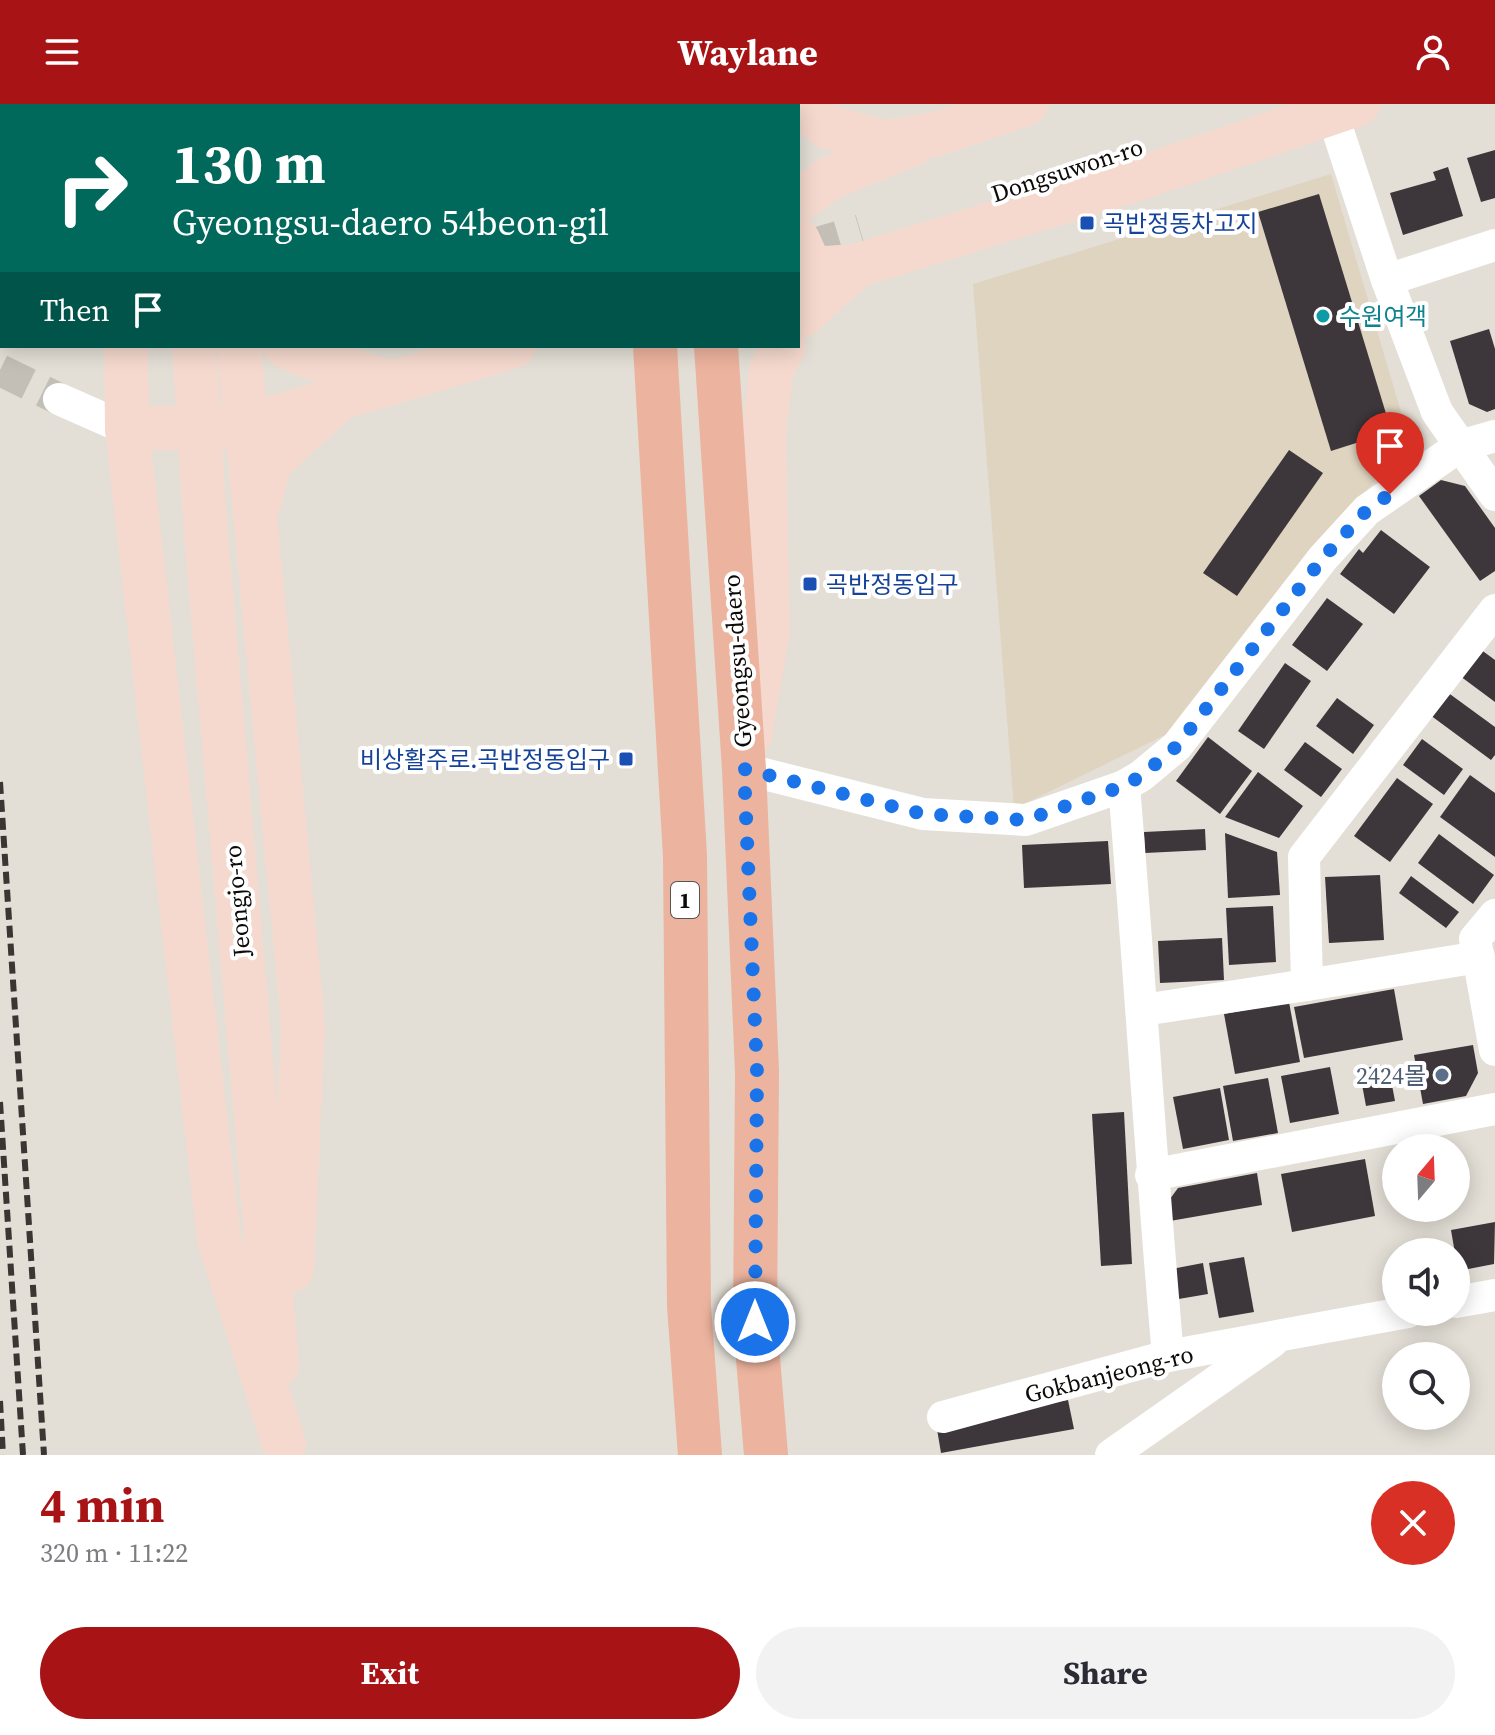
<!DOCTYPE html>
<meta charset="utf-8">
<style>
:root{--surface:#fff;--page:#f2f2f3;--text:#2b2b33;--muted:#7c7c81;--accent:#a81416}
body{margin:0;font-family:"Source Serif 4","Noto Sans KR",serif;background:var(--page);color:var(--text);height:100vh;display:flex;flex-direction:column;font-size:30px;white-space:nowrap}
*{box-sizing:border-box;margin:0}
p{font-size:26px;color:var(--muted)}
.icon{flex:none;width:44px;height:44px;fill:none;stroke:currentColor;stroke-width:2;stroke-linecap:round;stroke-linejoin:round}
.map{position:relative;height:1351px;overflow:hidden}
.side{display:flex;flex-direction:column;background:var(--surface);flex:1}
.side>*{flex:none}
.guide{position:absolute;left:0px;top:0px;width:800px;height:244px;box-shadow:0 4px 20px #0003;background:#00695c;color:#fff;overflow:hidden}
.needle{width:52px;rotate:19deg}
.buttons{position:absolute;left:1382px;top:1030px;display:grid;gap:16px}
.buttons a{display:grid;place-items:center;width:88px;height:88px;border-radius:50%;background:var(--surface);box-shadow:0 4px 20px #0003;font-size:40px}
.pin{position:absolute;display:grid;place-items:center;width:68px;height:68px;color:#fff;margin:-82px -34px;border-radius:50% 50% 50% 0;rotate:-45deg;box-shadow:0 0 8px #0007}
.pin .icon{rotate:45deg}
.me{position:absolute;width:88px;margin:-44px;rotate:0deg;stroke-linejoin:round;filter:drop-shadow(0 0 6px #0008)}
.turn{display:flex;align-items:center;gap:28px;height:168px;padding:0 40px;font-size:36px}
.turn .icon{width:104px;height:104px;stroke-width:2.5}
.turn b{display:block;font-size:56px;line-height:68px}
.then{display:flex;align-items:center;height:76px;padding:0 40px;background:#0003;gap:16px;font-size:30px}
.round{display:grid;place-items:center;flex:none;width:84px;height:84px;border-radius:42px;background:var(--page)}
.overview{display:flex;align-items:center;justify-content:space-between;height:136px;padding:0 40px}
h1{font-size:48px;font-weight:700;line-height:60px;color:var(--accent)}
.primary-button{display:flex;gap:16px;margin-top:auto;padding:16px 40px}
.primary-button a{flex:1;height:92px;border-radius:48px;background:var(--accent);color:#fff;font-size:32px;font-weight:700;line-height:92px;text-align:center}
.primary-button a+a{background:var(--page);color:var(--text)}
header{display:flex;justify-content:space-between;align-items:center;height:104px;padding:0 40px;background:var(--accent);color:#fff;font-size:36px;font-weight:700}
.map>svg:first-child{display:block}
.industrial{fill:#dfd4c0}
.building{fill:#3d373c}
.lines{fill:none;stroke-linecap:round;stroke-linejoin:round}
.street-tunnel{stroke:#c3bfb7;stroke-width:32;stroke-dasharray:32 16;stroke-linecap:butt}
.secondary-tunnel{stroke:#c3bfb7;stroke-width:44;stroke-dasharray:44 22;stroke-linecap:butt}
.street{stroke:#fff;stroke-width:32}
.secondary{stroke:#f5d9ce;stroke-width:44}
.primary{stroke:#ecb39e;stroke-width:44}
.rail{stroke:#393633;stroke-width:6;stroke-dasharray:12 6;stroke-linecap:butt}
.route{stroke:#1a73e8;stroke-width:14;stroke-dasharray:0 25.2}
.transit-dot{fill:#1a4fb4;stroke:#fff;stroke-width:3}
.culture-dot{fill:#0f9aa8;stroke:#fff;stroke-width:3}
.service-dot{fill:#5c6f8a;stroke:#fff;stroke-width:3}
.labels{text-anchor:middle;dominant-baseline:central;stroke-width:8;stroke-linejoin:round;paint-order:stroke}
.shield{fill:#fff;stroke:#565453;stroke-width:2}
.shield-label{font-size:22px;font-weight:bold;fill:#0d0b09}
.street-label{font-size:24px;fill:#0d0b09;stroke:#fff}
.transit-label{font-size:24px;fill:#164399;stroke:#fff;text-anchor:start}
.culture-label{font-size:24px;fill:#0d838f;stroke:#fff;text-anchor:start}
.service-label{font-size:24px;fill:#4e5e75;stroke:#fff;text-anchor:end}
</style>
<header><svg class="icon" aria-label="menu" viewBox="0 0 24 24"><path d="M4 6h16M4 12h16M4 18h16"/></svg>Waylane<svg class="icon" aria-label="person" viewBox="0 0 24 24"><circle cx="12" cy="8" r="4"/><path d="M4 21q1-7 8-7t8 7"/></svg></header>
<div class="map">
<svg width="1495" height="1351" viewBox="0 0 1495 1351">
<rect width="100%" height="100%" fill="#e3dfd6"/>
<polygon class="industrial" points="1331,70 1409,335 1169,629 1014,705 973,180"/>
<g class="building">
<polygon points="1495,46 1495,94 1481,98 1467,54"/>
<polygon points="1448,63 1463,112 1403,131 1390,89 1436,76 1433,68"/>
<polygon points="1319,90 1388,316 1375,333 1331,347 1258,108"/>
<polygon points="1489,225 1495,245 1495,305 1487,308 1469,300 1450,237"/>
<polygon points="1289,346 1323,369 1237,492 1203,469"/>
<polygon points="1441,376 1465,382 1495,424 1495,467 1480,477 1419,392"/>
<polygon points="1381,426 1430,463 1394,510 1340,470 1359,445 1363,449"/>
<polygon points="1327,494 1363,520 1327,567 1292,541"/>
<polygon points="1480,545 1495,556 1495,598 1460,572"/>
<polygon points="1285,559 1311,577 1264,645 1238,627"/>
<polygon points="1443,585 1495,623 1495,651 1491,656 1426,608"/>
<polygon points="1337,594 1374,621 1353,650 1316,622"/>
<polygon points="1208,633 1252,667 1220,710 1176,677"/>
<polygon points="1422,635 1463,665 1444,691 1403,661"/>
<polygon points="1305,638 1342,665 1321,693 1284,666"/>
<polygon points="1258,668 1303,702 1279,734 1225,713"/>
<polygon points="1470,671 1495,689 1495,753 1440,713"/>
<polygon points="1397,674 1433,700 1390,758 1354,732"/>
<polygon points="1205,725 1206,746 1145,749 1144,728"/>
<polygon points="1225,729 1277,748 1280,791 1228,794"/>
<polygon points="1439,730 1494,771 1473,800 1418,759"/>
<polygon points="1108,737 1111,780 1024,784 1022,741"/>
<polygon points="1380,771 1384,836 1329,839 1325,773"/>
<polygon points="1411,772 1459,808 1446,824 1399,789"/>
<polygon points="1273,802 1276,858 1229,861 1226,804"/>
<polygon points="1222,834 1224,876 1160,879 1158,837"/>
<polygon points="1394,885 1403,936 1304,954 1294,903"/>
<polygon points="1289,898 1300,958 1235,970 1224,910"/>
<polygon points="1473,941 1478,969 1466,992 1423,1000 1414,951"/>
<polygon points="1388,960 1395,997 1366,1002 1359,965"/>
<polygon points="1330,963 1339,1010 1290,1019 1281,972"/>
<polygon points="1268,974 1278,1029 1233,1037 1223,982"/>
<polygon points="1220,984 1229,1036 1183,1045 1173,993"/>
<polygon points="1124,1008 1132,1160 1101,1162 1092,1010"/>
<polygon points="1365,1055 1375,1112 1292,1128 1281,1070"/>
<polygon points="1257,1069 1262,1101 1170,1117 1167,1099 1178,1084"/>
<polygon points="1495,1118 1494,1160 1458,1167 1451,1126"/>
<polygon points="1244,1153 1254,1208 1219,1214 1209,1159"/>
<polygon points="1203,1159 1208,1190 1167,1197 1161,1167"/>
<polygon points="1068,1296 1074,1325 941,1349 936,1319"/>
</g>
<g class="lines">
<polyline class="street-tunnel" points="0,266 59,295"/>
<polyline class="secondary-tunnel" points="798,151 862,132"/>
<g class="street">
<polyline points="1332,9 1387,176 1437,308 1495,391"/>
<polyline points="1387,176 1495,141"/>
<polyline points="59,295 127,325"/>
<polyline points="744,665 923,710 1026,716 1124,682 1141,672 1177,642 1323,454 1367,406 1460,342 1495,332"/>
<path d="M1124,682c16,190 27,380 44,570"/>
<polyline points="1495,811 1475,835 1495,946"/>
<polyline points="1307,881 1479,853"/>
<polyline points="1143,906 1307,881 1304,753 1495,506"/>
<polyline points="1151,1071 1495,1005"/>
<polyline points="1456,1198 1495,1191"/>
<polyline points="943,1313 1168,1252 1408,1208"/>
<polyline points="1111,1351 1272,1238"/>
</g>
<g class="secondary">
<polyline points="123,0 124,2"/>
<polyline points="180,0 180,2"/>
<polyline points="219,0 219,2"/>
<polyline points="797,0 828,23 882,38 937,30 1026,0"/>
<polyline points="798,97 830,74 913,40"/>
<polyline points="798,136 811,165 856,162"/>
<polyline points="798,214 856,162 1149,71 1358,0"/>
<polyline points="126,242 127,325 219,1135 284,1340"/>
<polyline points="194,242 205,418 277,1261"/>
<polyline points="239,242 303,921 292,1166"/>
<polyline points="285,242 304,251 392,279"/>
<polyline points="127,325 246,322 514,242"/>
<polyline points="258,403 270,358 332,301"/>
<polyline points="750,632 768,527 764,331 771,266 784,242"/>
</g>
<g class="primary">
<polyline points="642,0 642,2"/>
<polyline points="698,0 698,2"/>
<polyline points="655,242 685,752 689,1202 700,1351"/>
<polyline points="716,242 744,665 757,968 755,1218 766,1351"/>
</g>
<g class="rail">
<polyline points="0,678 44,1351"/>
<polyline points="0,998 23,1351"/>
<polyline points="0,1297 3,1351"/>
</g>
</g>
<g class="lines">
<polyline class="route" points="755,1218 757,968 744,665 923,710 1026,716 1124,682 1141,672 1177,642 1323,454 1367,406 1390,390"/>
</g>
<g class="transit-dot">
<rect x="1079" y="111" width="16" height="16" rx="4"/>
<rect x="802" y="472" width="16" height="16" rx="4"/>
<rect x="618" y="647" width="16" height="16" rx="4"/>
</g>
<circle class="culture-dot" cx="1323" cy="212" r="8"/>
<circle class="service-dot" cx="1442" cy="971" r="8"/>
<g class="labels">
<rect class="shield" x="671" y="778" width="28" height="36" rx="6"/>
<g class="shield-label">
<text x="685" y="796">1</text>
</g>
<g class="street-label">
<text transform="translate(1067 66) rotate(-18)">Dongsuwon-ro</text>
<text transform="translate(737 557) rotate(-94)">Gyeongsu-daero</text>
<text transform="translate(237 797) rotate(-95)">Jeongjo-ro</text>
<text transform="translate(1109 1270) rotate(-14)">Gokbanjeong-ro</text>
</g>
<g class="transit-label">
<text x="1103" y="119">곡반정동차고지</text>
<text x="826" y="480">곡반정동입구</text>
<text x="610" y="655" text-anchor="end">비상활주로.곡반정동입구</text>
</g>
<g class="culture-label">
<text x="1339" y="212">수원여객</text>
</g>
<g class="service-label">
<text x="1426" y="971">2424몰</text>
</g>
</g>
</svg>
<div class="buttons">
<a><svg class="needle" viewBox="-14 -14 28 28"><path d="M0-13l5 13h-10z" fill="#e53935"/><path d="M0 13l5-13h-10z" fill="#7c7c81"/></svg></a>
<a><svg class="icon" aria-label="sound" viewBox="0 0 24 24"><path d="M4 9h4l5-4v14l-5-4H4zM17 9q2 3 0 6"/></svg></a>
<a><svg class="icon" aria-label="search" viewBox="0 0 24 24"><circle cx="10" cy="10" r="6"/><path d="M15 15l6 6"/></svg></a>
</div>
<div class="pin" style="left:1390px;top:390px;background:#d93025"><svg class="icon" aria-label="arrive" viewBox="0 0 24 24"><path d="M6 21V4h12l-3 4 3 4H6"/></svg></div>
<svg class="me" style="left:755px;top:1218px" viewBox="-20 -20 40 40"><circle r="17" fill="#1a73e8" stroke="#fff" stroke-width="3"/><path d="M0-11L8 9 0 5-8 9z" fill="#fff"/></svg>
<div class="guide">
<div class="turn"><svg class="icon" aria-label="right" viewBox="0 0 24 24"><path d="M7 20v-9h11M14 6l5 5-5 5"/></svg><div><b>130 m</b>Gyeongsu-daero 54beon-gil</div></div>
<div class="then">Then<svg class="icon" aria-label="arrive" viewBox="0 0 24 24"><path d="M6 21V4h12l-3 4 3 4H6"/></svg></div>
</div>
</div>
<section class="side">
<div class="overview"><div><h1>4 min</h1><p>320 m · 11:22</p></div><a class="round" style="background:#d93025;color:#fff"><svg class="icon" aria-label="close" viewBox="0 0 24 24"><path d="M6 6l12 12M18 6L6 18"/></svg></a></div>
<div class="primary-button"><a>Exit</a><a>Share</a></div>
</section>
